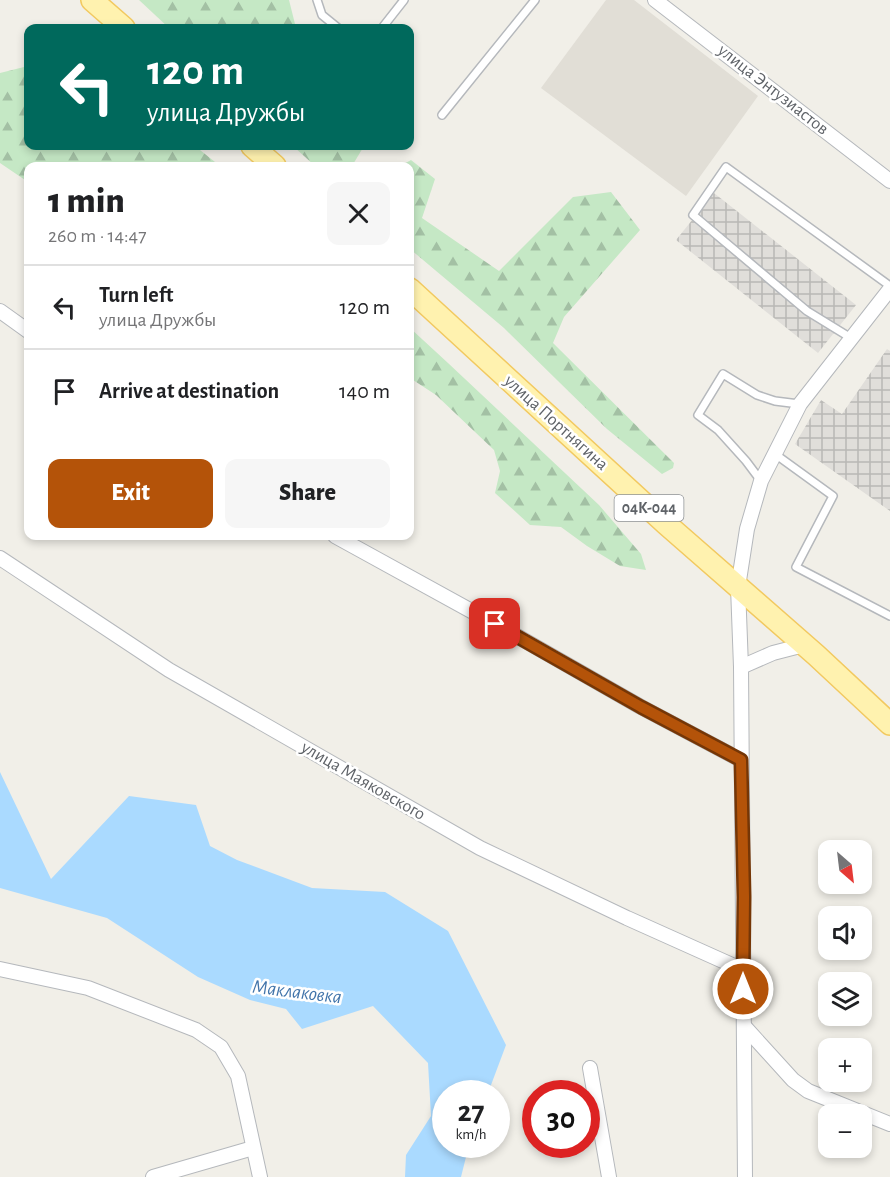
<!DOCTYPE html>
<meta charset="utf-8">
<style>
:root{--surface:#fff;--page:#f6f6f6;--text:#202124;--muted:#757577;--line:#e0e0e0;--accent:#b45309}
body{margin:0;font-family:"Alegreya Sans",sans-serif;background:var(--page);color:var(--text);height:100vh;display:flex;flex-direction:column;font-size:22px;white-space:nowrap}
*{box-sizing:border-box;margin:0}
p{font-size:20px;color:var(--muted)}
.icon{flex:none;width:33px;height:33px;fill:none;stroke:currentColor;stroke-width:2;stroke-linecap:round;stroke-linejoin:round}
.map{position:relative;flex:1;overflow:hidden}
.drawer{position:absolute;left:24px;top:162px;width:390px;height:378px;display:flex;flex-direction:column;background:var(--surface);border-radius:12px;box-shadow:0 3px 9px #0003}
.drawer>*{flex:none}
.banner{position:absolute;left:24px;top:24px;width:390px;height:126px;border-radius:12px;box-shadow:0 3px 9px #0003;background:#00695c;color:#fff;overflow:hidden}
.needle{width:39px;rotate:152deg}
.tools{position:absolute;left:818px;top:840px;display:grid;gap:12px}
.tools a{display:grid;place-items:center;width:54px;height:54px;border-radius:12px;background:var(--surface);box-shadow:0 3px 9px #0003;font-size:30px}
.speed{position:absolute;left:432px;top:1080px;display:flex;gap:12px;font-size:30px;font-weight:700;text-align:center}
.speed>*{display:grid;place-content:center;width:78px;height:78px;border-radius:50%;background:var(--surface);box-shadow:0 3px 9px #0003;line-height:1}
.speed small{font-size:15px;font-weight:400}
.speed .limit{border:9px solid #d22;background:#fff;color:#111}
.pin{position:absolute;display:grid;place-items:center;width:51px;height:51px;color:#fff;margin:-26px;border-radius:12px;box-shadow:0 3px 9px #0006}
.me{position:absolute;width:66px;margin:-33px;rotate:0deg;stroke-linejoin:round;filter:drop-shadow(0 0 4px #0008)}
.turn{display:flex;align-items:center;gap:21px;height:126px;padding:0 24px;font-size:27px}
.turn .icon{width:78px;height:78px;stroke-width:2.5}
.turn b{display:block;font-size:42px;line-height:51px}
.round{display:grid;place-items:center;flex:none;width:63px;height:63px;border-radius:12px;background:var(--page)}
.head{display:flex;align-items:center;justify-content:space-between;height:102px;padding:0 24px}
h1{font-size:36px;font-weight:800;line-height:45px}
.cta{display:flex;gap:12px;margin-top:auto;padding:12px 24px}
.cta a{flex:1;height:69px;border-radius:12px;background:var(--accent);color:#fff;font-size:24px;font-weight:800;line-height:69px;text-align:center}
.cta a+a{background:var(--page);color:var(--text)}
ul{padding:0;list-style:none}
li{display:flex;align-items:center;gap:18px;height:84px;padding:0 24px;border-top:2px solid var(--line)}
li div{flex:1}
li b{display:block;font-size:22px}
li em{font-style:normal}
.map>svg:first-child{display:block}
.industrial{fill:url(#industrial-grid)}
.education{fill:#e1ded6}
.forest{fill:url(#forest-firs)}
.water{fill:#aadaff}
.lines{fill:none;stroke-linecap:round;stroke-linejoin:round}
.lane-casing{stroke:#b5b8bc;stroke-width:10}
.street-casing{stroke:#b5b8bc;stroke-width:16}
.primary-casing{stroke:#f2c960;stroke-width:24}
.lane{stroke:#fff;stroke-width:7}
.street{stroke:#fff;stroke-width:14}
.primary{stroke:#fff2af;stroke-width:21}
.route-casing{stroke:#753606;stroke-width:15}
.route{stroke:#b45309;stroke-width:10}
.labels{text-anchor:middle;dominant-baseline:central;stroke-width:5;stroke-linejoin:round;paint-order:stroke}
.shield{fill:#fff;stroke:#8f9295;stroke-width:1.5}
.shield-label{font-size:16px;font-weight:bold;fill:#5f6368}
.street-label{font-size:18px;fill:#5f6368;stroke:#fff}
.water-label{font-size:20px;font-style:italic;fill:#4174aa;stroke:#fff}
</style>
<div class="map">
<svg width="890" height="1177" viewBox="0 0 890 1177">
<defs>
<pattern id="industrial-grid" width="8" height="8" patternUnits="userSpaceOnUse" patternTransform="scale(1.5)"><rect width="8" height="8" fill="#e0deda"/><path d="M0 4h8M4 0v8" fill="none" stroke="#b9b8b5"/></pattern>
<pattern id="forest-firs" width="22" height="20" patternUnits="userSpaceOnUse" patternTransform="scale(1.5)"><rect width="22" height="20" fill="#c5e8c5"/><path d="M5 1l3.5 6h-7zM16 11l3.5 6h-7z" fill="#a3c0a4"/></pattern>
</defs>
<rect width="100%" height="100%" fill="#f1efe8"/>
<g class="industrial">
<polygon points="714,193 856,305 818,353 676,240"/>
<polygon points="887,349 890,351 890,511 795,444 821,400 842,414"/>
</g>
<polygon class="education" points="606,0 634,0 758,96 686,196 541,88"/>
<g class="forest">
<polygon points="139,0 289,0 296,28 169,28"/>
<polygon points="28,66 28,146 195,146 220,166 28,166 28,182 0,163 0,73"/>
<polygon points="293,146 364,146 352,166 315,166"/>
<polygon points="411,160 435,179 422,218 499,271 573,197 611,192 640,230 564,317 553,343 674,463 673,468 662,474 607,429 504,328 410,249 410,166 400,166"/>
<polygon points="410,328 448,363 599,505 641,554 646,570 620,566 587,546 561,527 530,525 495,493 500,471 494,450 436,395 410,378"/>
</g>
<polygon class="water" points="0,772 51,879 129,796 196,805 210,846 237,860 312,888 385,892 448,931 506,1045 488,1093 446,1094 446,1144 469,1145 461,1177 405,1177 406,1155 431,1116 428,1063 373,1006 302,1029 286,1009 250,1000 198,977 107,918 0,888"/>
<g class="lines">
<defs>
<g id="lane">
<polyline points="317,0 322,15 338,28"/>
<polyline points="382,28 404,0"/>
<polyline points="442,115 535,0"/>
<polyline points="851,338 807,311 693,215 726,167 890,286"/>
<polyline points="775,454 833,496 796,567 890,616"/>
<polyline points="761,481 746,461 718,430 698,415 723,374 757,395 775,401 799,404"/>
</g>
<g id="street">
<polyline points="655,0 890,181"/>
<polyline points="0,311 28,331"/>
<polyline points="335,536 515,635 641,707 741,760"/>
<polyline points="0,558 169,670 480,848 627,918 743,970"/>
<polyline points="741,667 773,653 804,645"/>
<polyline points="0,969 88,988 196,1030 221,1047 238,1076 260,1177"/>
<polyline points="744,1026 793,1080 808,1091 890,1124"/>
<polyline points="590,1068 609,1177"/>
<polyline points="153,1177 253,1148"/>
<polyline points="745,1177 741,667 738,587 747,529 761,481 800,404 890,289"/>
</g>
<g id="primary">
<polyline points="92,0 124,28"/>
<polyline points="252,146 275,166"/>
<polyline points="410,289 665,523 816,655 890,724"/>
</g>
</defs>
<use href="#lane" class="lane-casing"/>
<use href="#street" class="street-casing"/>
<use href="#primary" class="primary-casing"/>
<use href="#lane" class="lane"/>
<use href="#street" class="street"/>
<use href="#primary" class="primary"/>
</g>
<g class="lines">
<defs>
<polyline id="route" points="495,624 641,707 741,760 744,897 743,989"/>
</defs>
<use href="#route" class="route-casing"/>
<use href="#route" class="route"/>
</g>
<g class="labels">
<rect class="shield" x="614.5" y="495" width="69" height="26" rx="4.5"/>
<g class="shield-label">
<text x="649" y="508">04К-044</text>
</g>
<g class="street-label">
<text transform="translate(773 90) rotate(38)">улица Энтузиастов</text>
<text transform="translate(556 423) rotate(42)">улица Портнягина</text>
<text transform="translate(363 781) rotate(30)">улица Маяковского</text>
</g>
<g class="water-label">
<text transform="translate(297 992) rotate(7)">Маклаковка</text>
</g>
</g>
</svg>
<div class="tools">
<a><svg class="needle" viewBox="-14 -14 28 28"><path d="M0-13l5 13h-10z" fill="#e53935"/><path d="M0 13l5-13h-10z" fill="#757577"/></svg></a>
<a><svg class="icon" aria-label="sound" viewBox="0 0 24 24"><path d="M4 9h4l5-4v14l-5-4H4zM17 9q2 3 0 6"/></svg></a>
<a><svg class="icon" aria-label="layers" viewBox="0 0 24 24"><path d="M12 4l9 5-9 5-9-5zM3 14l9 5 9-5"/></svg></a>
<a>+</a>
<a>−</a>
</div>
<div class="speed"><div>27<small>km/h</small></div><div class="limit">30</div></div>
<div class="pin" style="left:495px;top:624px;background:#d93025"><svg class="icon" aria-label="arrive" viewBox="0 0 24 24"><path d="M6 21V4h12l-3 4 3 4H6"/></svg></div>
<svg class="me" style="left:743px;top:989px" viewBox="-20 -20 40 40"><circle r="17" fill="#b45309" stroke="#fff" stroke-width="3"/><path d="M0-11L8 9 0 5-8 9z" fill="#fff"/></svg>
<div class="banner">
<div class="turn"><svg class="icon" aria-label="left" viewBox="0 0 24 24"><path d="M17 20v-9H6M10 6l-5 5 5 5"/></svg><div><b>120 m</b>улица Дружбы</div></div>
</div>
<section class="drawer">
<div class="head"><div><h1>1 min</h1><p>260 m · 14:47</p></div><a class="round"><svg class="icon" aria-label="close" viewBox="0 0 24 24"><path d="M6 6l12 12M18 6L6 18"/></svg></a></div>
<ul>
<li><svg class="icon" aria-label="left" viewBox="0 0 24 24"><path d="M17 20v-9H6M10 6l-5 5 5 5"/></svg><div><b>Turn left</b><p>улица Дружбы</p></div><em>120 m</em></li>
<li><svg class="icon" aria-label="arrive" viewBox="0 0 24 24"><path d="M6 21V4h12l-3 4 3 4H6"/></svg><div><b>Arrive at destination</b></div><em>140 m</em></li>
</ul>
<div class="cta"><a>Exit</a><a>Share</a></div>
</section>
</div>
